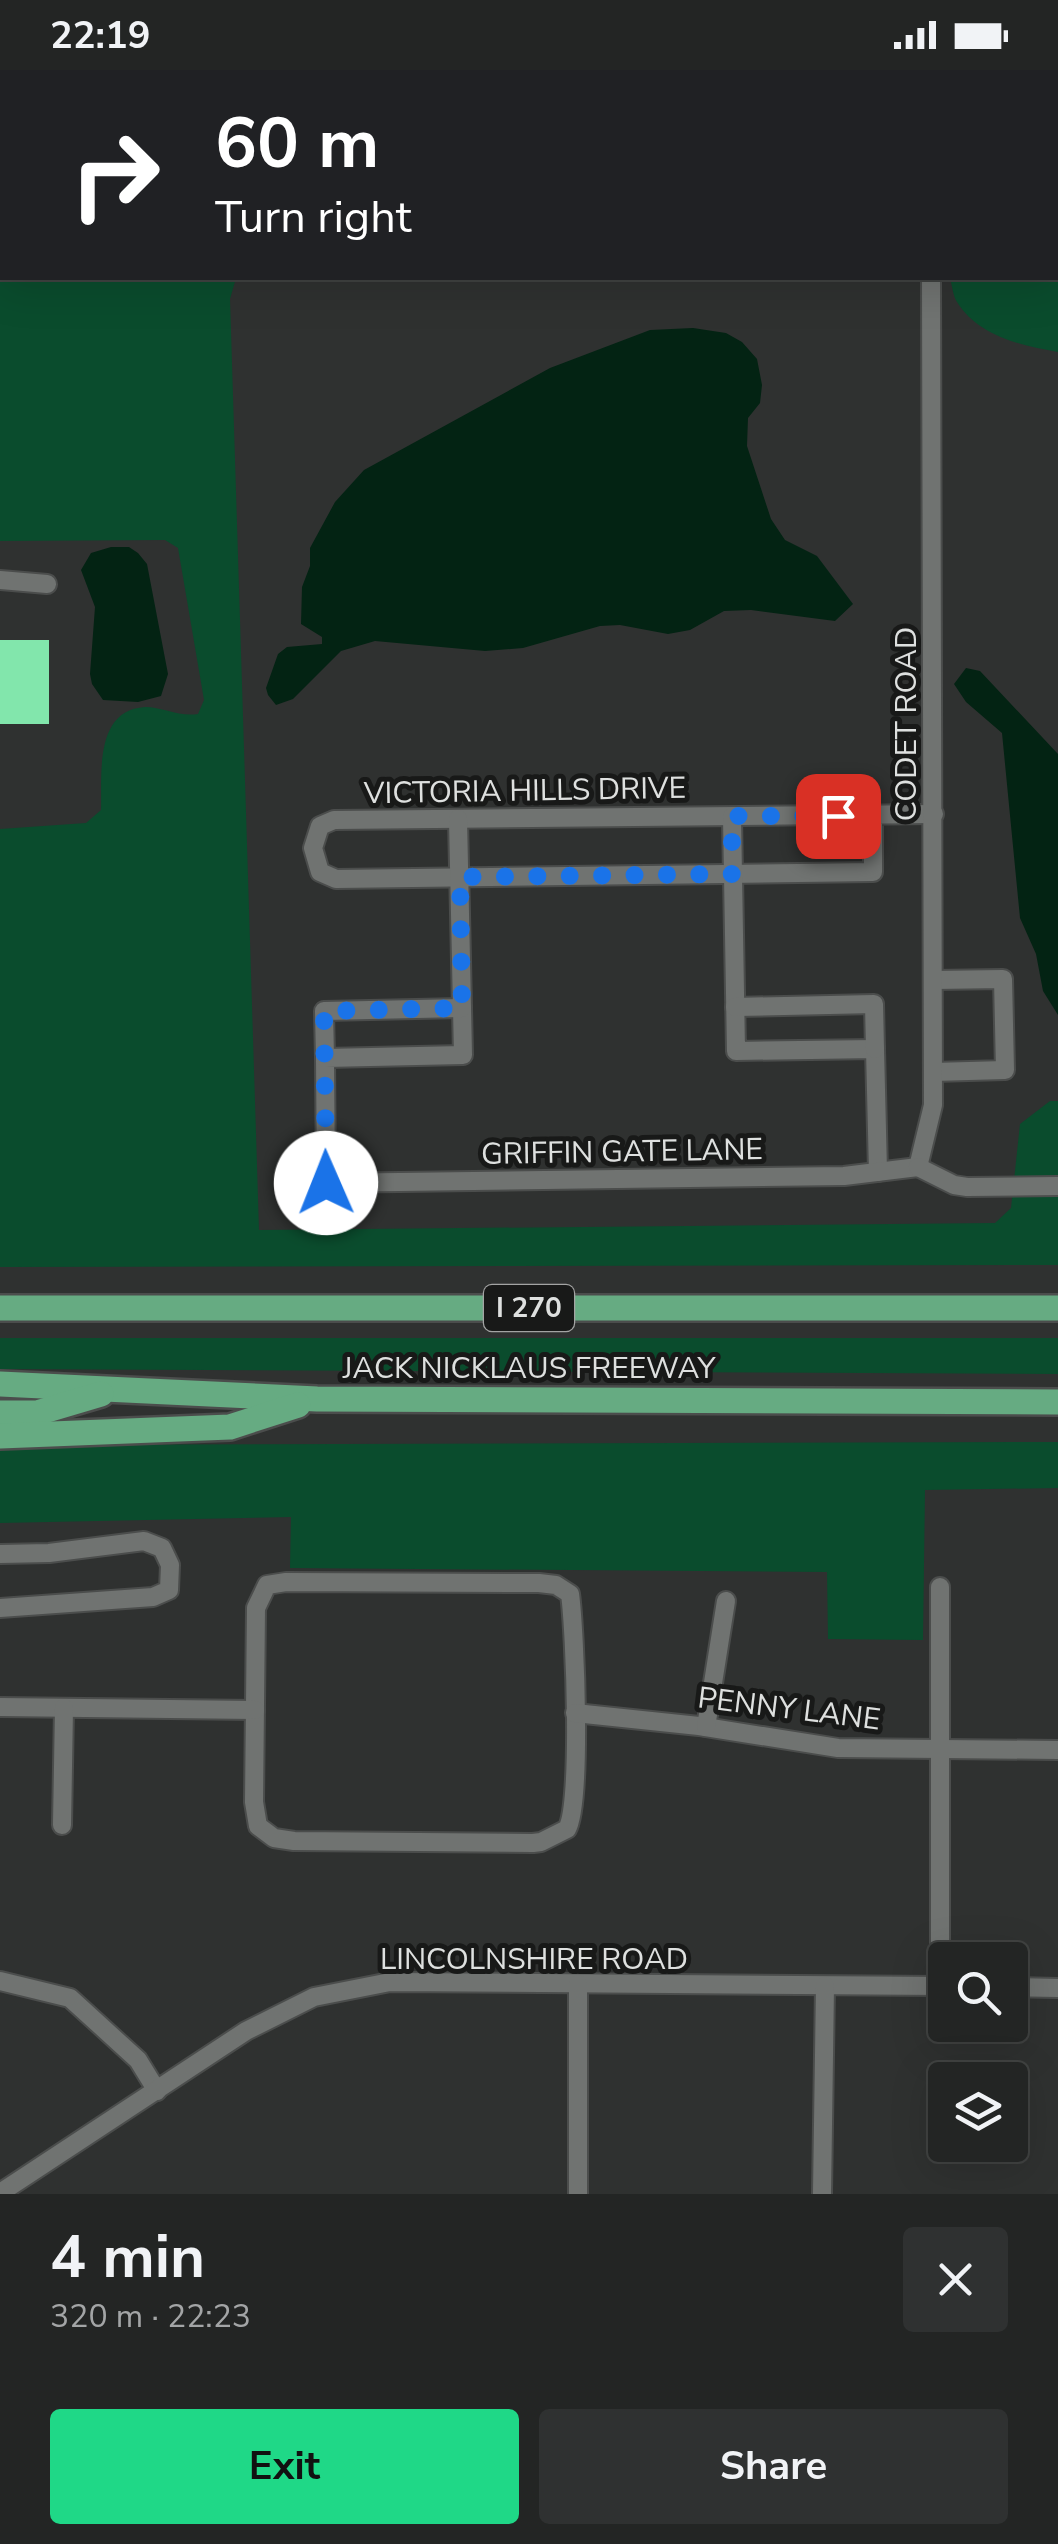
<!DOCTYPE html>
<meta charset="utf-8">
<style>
:root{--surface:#232524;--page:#2f3131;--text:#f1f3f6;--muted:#a3a5a6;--line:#404241;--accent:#1fd887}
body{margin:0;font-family:"Nunito Sans",sans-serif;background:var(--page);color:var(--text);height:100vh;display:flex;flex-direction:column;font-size:38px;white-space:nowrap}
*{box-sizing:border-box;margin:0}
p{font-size:32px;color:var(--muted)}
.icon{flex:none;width:55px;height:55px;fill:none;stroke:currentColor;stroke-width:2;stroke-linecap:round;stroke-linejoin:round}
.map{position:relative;height:2124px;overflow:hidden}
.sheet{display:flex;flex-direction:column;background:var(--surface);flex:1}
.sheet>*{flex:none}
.guide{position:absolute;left:0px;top:0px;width:1060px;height:210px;box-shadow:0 10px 40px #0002,0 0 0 2px var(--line);background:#202124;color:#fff;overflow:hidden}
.fabs{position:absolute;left:928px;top:1872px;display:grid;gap:20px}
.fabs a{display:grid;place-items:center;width:100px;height:100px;border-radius:10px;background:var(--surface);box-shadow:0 10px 40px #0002,0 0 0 2px var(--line);font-size:50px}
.pin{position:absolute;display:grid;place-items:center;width:85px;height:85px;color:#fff;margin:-42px;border-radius:20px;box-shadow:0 5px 15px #0006}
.me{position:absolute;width:110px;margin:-55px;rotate:359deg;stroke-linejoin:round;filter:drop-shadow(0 0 8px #0008)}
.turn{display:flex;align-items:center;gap:35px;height:210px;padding:0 50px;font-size:45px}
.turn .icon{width:130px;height:130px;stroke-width:2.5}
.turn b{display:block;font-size:70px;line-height:85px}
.round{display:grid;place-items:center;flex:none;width:105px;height:105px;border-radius:10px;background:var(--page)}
.summary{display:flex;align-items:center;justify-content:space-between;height:170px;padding:0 50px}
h1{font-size:60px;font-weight:700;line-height:75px}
.cta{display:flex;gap:20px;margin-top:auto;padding:20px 50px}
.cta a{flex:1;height:115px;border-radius:10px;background:var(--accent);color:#111;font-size:40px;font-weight:700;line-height:115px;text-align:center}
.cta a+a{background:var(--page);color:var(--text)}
.status{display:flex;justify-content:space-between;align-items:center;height:70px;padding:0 50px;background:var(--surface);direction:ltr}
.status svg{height:28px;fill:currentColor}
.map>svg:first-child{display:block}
.green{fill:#0a4c2d}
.water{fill:#032313}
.building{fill:#82e6ac}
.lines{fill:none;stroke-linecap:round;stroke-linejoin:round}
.minor-casing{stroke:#4b4d4c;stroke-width:22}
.highway-casing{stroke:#4b4d4c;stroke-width:30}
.minor{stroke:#707371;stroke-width:18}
.highway{stroke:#66ab82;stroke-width:25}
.route{stroke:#1a73e8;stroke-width:18;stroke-dasharray:0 32.4}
.labels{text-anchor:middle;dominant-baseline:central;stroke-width:10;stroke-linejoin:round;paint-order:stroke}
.shield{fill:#181918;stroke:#a3a4a3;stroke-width:2.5}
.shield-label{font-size:28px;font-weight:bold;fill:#dee0df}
.street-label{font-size:30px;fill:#dee0df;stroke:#181918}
</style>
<div class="status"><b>22:19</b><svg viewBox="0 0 49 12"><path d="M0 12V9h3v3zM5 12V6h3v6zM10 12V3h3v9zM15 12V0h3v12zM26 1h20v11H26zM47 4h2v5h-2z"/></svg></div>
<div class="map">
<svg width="1058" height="2124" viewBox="0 0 1058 2124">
<rect width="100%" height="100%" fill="#2f3130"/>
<g class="green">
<path d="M1058,59v223c-36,-6 -80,-16 -101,-50 -4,-6 -5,-17 -7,-24h108z"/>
<path d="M0,133l2,75h234l-6,21 29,931 736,-7 16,-15 9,-84 30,-23h8v164l-1058,2v-438l86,-6 15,-13c1,-35 -7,-100 44,-103 18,0 34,10 53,7l6,-14 -26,-152 -13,-8 -165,1z"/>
<polygon points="0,1268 1058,1268 1058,1304 0,1299"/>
<polygon points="1058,1372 1058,1418 925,1420 923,1570 828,1569 827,1502 290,1498 291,1447 0,1453 0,1375"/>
</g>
<g class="water">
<polygon points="693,258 726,263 742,272 757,289 762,315 760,333 748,348 747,376 771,449 785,470 817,486 853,534 835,551 751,540 724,541 690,560 668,564 620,555 600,556 523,578 485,581 375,571 341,581 293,629 276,635 268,625 266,618 278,584 287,577 322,574 322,567 301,554 302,517 310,496 310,478 335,432 364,400 550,298 650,260"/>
<polygon points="111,477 129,477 138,483 147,494 168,604 161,626 138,632 103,630 92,614 90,604 95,537 81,500 91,483"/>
<polygon points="966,598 980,601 1058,684 1058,945 1043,921 1036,884 1020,848 1002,663 966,632 954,614"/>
</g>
<rect class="building" x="0" y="570" width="49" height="84"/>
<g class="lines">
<defs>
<g id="minor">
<polyline points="461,0 461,2"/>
<polyline points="593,0 593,2"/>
<polyline points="930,0 930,2"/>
<polyline points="1003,0 1003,2"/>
<polyline points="867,2 868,0"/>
<polyline points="0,58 2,58"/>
<polyline points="0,510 47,514"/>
<polyline points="873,745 873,802 336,809 320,802 313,778 320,756 334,750 934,744"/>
<polyline points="732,747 736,981 875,979 878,1102"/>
<polyline points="458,749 463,985 325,988 326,1113 844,1106 918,1097"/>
<polyline points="735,937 874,934 875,979"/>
<polyline points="325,988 324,941 462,938"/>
<polyline points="933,1002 1005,1000 1003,909 934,910"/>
<polyline points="918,1097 933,1035 931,208"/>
<polyline points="918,1097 954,1115 967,1117 1058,1116"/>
<polyline points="0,1484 49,1483 144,1471 162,1478 170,1495 169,1520 153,1527 0,1538"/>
<path d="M286,1512l253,1 17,2 14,9c5,37 12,210 -3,235l-26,13 -8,1 -239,-2 -20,-3 -16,-12 -4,-24 2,-194 11,-23z"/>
<polyline points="0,1637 255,1640"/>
<polyline points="575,1643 699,1656 838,1678 1058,1680"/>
<polyline points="706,1657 726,1531"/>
<polyline points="62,1755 64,1638"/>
<polyline points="0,1911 70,1928 138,1990 157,2021"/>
<polyline points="940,1916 940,1517"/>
<polyline points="1010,1917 1058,1918"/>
<polyline points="0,2123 246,1961 314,1927 390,1912 945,1916"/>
<polyline points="578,2124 578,1914"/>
<polyline points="822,2124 825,1916"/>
</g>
<g id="highway">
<polyline points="0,1238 1058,1238"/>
<polyline points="0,1314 317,1329 1058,1332"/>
<polyline points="0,1343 37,1343 101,1324"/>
<polyline points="0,1366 230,1357 298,1335"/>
</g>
</defs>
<use href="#minor" class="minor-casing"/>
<use href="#highway" class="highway-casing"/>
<use href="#minor" class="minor"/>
<use href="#highway" class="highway"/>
</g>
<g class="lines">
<polyline class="route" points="326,1113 324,941 462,938 460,807 732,804 732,746 838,746"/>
</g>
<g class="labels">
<rect class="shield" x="484" y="1215" width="90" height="46" rx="8"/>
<g class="shield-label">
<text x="529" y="1238">I 270</text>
</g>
<g class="street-label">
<text transform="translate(906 654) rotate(-90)">CODET ROAD</text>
<text transform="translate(525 721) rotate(-1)">VICTORIA HILLS DRIVE</text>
<text transform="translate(622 1082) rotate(-1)">GRIFFIN GATE LANE</text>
<text x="529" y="1298">JACK NICKLAUS FREEWAY</text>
<text transform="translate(789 1639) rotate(7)">PENNY LANE</text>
<text x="534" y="1889">LINCOLNSHIRE ROAD</text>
</g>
</g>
</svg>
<div class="fabs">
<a><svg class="icon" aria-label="search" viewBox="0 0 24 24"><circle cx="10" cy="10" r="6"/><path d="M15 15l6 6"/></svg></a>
<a><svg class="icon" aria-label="layers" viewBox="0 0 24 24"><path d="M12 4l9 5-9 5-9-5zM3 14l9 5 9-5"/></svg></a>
</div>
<div class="pin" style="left:838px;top:746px;background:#d93025"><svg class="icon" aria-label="arrive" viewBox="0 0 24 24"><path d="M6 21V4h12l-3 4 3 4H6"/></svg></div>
<svg class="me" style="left:326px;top:1113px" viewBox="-20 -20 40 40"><circle r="19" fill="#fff"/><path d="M0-13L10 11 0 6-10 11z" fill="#1a73e8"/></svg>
<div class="guide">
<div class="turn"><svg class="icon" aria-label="right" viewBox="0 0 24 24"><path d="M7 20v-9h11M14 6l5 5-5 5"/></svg><div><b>60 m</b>Turn right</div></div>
</div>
</div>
<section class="sheet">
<div class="summary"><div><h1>4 min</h1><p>320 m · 22:23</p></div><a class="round"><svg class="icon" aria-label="close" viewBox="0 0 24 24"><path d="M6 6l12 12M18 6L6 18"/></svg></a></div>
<div class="cta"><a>Exit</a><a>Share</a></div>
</section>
